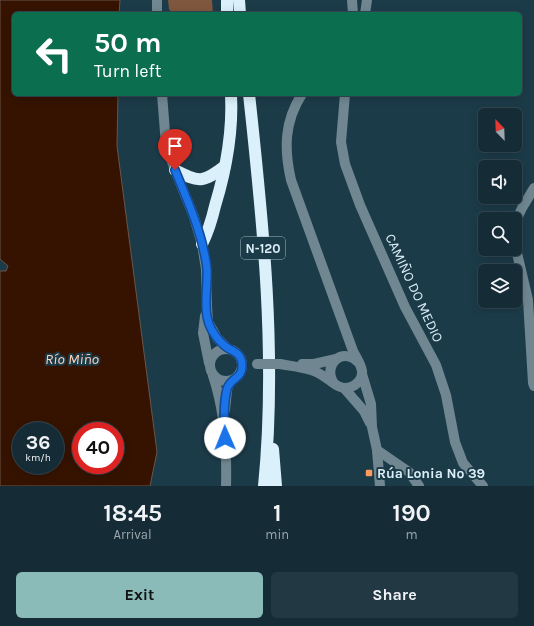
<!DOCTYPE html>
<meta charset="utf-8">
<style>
:root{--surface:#152c37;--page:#223842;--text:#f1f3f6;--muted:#9da7ad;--line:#344852;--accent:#8bbbb9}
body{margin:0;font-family:Karla,sans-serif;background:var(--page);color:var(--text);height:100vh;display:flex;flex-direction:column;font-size:15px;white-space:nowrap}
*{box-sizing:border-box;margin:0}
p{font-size:13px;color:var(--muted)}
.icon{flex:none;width:22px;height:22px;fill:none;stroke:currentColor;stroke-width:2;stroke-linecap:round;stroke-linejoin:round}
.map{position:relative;height:486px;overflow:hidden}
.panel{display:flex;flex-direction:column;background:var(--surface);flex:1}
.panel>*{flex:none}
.guide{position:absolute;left:12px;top:12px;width:510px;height:84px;border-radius:6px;box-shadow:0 2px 10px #0003,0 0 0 1px var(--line);background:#0b6e4f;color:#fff;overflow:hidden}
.needle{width:26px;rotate:337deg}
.tools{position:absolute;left:478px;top:108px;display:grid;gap:8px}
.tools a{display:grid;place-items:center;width:44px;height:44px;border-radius:6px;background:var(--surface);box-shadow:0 2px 10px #0003,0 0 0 1px var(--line);font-size:20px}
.speed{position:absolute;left:12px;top:422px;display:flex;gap:8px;font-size:20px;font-weight:700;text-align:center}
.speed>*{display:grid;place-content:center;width:52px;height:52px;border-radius:50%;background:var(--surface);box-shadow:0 2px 10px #0003,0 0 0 1px var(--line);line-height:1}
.speed small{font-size:10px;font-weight:400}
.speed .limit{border:6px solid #d22;background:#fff;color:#111}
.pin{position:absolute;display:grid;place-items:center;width:34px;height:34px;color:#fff;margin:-41px -17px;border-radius:50% 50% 50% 0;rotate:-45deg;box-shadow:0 0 4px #0007}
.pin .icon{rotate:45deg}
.me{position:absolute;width:44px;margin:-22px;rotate:359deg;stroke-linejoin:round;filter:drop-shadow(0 0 3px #0008)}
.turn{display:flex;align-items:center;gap:14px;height:84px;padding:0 16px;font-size:18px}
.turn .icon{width:52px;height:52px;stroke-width:2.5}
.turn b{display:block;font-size:28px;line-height:34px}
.eta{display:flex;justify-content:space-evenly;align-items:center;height:68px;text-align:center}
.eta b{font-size:24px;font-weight:700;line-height:28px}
.primary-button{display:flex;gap:8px;margin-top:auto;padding:8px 16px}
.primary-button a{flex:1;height:46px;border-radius:6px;background:var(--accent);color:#111;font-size:16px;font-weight:700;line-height:46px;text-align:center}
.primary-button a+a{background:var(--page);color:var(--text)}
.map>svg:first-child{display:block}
.green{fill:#7f573e}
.water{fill:#361300;stroke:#68554a;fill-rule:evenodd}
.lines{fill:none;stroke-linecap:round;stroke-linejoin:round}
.minor{stroke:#708791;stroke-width:10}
.highway{stroke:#daf0fa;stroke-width:12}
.minor-bridge{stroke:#708791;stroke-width:10}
.route-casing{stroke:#114b97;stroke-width:10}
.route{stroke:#1a73e8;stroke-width:7}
.poi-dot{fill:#ff9b5a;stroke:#1c3b49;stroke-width:1.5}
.labels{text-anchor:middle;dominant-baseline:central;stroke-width:4;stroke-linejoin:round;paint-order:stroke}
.shield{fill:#1c3b49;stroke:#a2b8c3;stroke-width:1}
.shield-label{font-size:13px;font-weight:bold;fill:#dceef7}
.street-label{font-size:14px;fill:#dceef7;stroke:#1c3b49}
.poi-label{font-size:14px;font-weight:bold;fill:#dceef7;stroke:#1c3b49;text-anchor:start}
.water-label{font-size:15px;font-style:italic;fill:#fdd2b9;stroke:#1c3b49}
</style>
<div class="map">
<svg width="534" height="486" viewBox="0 0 534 486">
<rect width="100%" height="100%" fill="#1c3b49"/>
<polygon class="green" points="168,0 212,0 213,14 172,14 169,9"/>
<path class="water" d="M0,0h120l-1,14h-105v80h104l-1,52 40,306 -7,34h-150v-215h6l2,-5 -8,-7zM21,431h34v34h-34zM81,431h34v34h-34z"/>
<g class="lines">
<g class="minor">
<polyline points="157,0 157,14"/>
<polyline points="352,0 353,14"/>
<polyline points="365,14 367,0"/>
<polyline points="162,94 166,145 175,170 194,217 202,244 206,269 207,306 208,322 217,338 228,349"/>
<polyline points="345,94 341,142 345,164 360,205 405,307 436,365 446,395 455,442 463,463 483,486"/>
<polyline points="515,223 522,208 534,188"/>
<polyline points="515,238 517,253 528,300 533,383 534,386"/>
<polyline points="205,316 203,333 209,363"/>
<circle cx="226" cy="365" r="16"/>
<path d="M280,364c11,2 21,3 31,6 11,3 18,11 27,16 11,6 25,-3 24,-15 -1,-7 -6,-14 -9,-20l-62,-171c-7,-31 -7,-58 11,-86"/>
<polyline points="302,364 314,364 336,359"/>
<polyline points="362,374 371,404 372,427 377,450 380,486"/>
<path d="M213,376c12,35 14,73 13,110"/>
<path d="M333,382c-10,-19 10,-35 25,-20"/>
<polyline points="344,388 364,411 370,423"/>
<polyline points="225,410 227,390 230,381"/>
<polyline points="377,450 409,472 419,486"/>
</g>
<g class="highway">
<polyline points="227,0 227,14"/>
<polyline points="239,0 240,14"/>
<path d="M249,94c14,128 28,263 15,392"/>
<path d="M175,170c24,13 28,13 50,-4"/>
<path d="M202,244c6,-12 10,-25 13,-38 11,-36 18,-74 16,-112"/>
<polyline points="273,449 276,486"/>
</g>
<polyline class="minor-bridge" points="257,364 280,364"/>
</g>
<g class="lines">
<defs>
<path id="route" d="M175,170c13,32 28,64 32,99 1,17 -4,38 2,55 3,8 9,16 16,22 7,6 17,6 17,19 1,14 -11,12 -15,24 -4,15 -3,33 -2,49"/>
</defs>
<use href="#route" class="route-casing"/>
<use href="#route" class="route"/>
</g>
<rect class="poi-dot" x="365" y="469" width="8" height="8" rx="2"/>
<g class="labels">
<rect class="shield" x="241" y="237" width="44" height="22" rx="3"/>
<g class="shield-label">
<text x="263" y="248">N-120</text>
</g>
<g class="street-label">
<text transform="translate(414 288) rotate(65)">CAMIÑO DO MEDIO</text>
</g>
<g class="poi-label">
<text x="377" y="473">Rúa Lonia Nº 39</text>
</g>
<g class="water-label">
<text x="72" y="359">Río Miño</text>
</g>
</g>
</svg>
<div class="tools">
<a><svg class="needle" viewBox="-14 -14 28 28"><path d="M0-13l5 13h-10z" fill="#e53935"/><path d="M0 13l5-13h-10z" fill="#9da7ad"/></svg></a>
<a><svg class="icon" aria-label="sound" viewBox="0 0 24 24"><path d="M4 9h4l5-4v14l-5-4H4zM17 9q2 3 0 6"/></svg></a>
<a><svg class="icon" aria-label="search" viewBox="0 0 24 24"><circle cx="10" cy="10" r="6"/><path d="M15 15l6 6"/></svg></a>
<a><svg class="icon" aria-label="layers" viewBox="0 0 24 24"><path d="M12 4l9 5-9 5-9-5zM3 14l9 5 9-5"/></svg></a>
</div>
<div class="speed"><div>36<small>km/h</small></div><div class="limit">40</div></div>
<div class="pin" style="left:175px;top:170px;background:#d93025"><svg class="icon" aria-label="arrive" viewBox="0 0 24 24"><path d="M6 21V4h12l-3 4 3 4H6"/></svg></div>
<svg class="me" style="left:225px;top:438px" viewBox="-20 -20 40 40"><circle r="19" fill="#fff"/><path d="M0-13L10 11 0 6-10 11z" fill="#1a73e8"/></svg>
<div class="guide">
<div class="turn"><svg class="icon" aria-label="left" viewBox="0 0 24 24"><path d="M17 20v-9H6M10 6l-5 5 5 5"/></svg><div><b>50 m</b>Turn left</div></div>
</div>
</div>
<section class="panel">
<div class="eta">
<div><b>18:45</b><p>Arrival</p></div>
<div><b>1</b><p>min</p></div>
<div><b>190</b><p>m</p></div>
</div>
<div class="primary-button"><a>Exit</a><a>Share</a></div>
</section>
